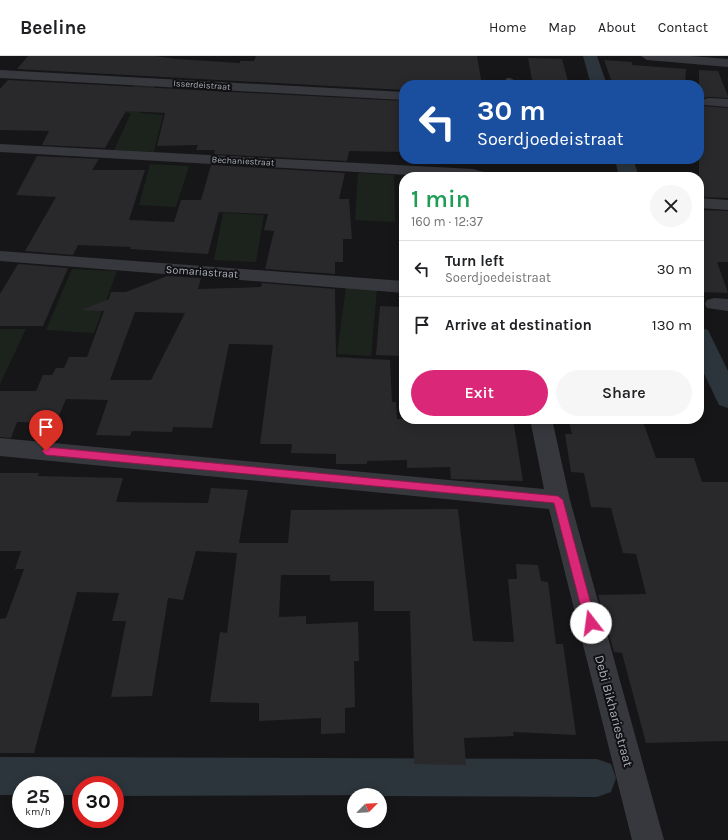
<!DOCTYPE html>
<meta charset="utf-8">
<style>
:root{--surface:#fff;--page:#f6f6f6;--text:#202124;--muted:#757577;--line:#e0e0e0;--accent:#db2777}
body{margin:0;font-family:Karla,sans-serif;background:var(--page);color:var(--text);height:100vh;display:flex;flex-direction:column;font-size:15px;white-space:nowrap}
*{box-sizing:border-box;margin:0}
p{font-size:13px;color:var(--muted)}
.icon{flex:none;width:22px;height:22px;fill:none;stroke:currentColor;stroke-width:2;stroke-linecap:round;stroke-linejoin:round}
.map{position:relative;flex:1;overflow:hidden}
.panel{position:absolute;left:399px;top:116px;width:305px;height:252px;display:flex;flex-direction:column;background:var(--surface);border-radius:16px;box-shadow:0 2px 10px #0003}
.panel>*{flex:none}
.guide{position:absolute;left:399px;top:24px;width:305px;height:84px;border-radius:16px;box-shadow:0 2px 10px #0003;background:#1a4fa0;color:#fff;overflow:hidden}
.needle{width:26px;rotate:66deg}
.fabs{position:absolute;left:347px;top:732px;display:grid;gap:8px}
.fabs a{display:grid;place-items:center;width:40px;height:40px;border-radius:50%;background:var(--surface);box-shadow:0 2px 10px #0003;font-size:20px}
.speed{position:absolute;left:12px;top:720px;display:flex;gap:8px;font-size:20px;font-weight:700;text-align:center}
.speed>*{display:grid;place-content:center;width:52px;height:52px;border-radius:50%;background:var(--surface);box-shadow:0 2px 10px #0003;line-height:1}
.speed small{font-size:10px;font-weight:400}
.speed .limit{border:6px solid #d22;background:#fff;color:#111}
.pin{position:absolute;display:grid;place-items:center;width:34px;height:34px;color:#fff;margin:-41px -17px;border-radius:50% 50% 50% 0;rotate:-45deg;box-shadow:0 0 4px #0007}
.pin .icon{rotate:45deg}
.me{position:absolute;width:44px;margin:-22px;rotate:345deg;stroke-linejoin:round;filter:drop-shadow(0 0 3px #0008)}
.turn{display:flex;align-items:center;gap:14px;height:84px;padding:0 12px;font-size:18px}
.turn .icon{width:52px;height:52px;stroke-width:2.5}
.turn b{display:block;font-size:28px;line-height:34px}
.round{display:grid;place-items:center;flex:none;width:42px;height:42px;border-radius:21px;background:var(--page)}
.head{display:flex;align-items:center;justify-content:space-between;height:68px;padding:0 12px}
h1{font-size:24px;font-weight:600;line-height:30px;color:#1e9e55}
.cta{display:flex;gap:8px;margin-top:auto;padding:8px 12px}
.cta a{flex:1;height:46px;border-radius:24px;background:var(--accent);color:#fff;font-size:16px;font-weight:600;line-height:46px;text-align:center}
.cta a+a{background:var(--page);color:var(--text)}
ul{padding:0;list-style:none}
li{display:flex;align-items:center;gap:12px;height:56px;padding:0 12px;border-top:1px solid var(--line)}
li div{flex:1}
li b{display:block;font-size:15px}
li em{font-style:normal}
header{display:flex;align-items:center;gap:24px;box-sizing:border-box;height:56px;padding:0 20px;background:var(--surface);border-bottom:1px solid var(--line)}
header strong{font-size:19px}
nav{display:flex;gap:22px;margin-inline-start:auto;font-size:14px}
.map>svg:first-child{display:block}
.green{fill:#1c231d}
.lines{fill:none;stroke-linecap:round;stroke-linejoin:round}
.canal{fill:#2c353c;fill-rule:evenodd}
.building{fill:#29292c;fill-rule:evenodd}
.service{fill:#37383d;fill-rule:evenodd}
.minor{fill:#37383d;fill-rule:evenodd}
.route{fill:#db2777;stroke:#8e194d}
.labels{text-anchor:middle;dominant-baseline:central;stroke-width:4;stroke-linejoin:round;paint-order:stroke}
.far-street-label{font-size:9px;fill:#a8adb8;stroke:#111113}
.street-label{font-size:11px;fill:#a8adb8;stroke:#111113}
.near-street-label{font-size:13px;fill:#a8adb8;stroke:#111113}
</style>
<header>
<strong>Beeline</strong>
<nav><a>Home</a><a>Map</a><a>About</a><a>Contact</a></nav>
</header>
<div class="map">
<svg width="728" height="784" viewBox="0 0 728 784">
<rect width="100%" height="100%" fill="#161618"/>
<g class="green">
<polygon points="134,29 155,30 139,57 163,59 154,96 114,94 131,57 116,56"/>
<polygon points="150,108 189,110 176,151 139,149"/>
<polygon points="358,117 394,119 395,166 355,164"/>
<polygon points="223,157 264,159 256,206 214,204"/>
<polygon points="72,213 117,215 94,277 46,274"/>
<polygon points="346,231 377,233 371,300 337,298"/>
<polygon points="0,273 26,273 0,328"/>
</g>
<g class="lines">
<g class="canal">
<polygon points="583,0 597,0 607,29 591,29"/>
<polygon points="615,103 633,103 639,121 619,121"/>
<polygon points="699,271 708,274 728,315 728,352 719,349 699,307"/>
<polygon points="0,701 597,703 611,708 616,722 611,736 597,741 380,740 380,739 115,740 115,729 81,729 81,739 55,739 55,729 21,729 21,739 0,739"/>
</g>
</g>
<g class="building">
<polygon points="28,0 155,0 176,3 240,7 240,5 254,5 256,0 477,0 482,29 404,29 404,34 17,13"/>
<polygon points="528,2 562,3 569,29 533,29"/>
<polygon points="604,4 632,6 632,9 686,13 685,29 613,29"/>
<polygon points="699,14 718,15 728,40 728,42 709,41 704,42 701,45 704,50 728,52 728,142 699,141"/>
<polygon points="8,24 404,45 404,96 349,95 347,105 214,98 215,94 196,94 198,89 157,90 165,57 126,55 105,92 42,89 49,75 0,74 0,33"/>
<polygon points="37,100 99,103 92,114 145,114 129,164 174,166 181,144 201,144 211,109 345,117 339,143 349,143 352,183 343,183 343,206 335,206 335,218 265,213 274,175 264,174 268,158 219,156 208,198 130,193 131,191 78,189 73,199 25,195 56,141 16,139"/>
<polygon points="699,154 728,155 728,206 717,206 728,237 699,236"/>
<polygon points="18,208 68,212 43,270 0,270 0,238"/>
<path d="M167,220l34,2 -3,11 63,-2 1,-4 73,6 1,68 54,3 2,42h4l1,17h116l10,62 -72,-2 -1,-12 -43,1v-8l-40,1v3h-31v-10l-45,-1 1,-9h-32l13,-99 -44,-1 -17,84 -39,-1 -1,5 -40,-1 -2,5 -34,-1 12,-35 -42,-1 -10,24 -39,-1 -6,16 -11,-1v-46h36l7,-16h9l4,-7h8l5,-11h18l17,-46 -23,-1 28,-11 2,-7h15zM135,256l50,1 -34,67h-41z"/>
<polygon points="380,250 403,251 401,300 376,299"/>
<polygon points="568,363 642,363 656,402 694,402 702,426 728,426 728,685 646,687 622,597 614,596 598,539 646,538 636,498 623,497 611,452 591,451 584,417 571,416 565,378 572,378"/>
<polygon points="0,417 39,417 38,420 123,422 116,446 208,447 211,432 248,434 239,487 288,487 291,454 458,453 473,585 514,586 508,523 517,523 516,508 538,509 541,525 548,526 556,588 563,588 576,679 513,676 514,680 464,682 466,709 414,708 410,555 374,555 374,525 330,525 330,519 281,519 279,561 306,560 306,568 358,566 359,605 354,605 355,651 345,652 345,677 321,678 321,662 259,665 259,647 210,646 220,576 227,577 237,497 196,495 183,544 168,542 152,640 111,641 126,565 112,565 119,537 77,536 34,697 0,697 0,563 6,562 24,513 15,513 21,495 0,495"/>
</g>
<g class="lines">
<polygon class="service" points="507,22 510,22 514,24 510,29 502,29"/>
<g class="minor">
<polygon points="641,0 690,0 728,3 728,11 647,4"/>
<polygon points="0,14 404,36 404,44 0,22"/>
<polygon points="709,42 728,43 728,51 704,49 702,46 704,43"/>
<polygon points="0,88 473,113 491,118 494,121 445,121 0,96"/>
<polygon points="699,142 728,144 728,154 699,152"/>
<polygon points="0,195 404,225 404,237 0,205"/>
<polygon points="714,242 728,243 728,255 707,252 705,248 707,244"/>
<polygon points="530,363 552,363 570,444 664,784 632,784 549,453 0,400 0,382 544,433"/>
</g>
</g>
<polygon class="route" points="46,391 558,440 563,444 596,567 595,571 591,573 587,571 585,567 554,447 46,399 42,395"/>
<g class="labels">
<g class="far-street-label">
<text transform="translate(202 29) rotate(4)">Isserdeistraat</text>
<text transform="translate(243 105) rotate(3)">Bechaniestraat</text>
</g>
<g class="street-label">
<text transform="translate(202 216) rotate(4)">Somariastraat</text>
</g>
<g class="near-street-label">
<text transform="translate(614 655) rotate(75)">Debi Bikhariestraat</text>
</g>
</g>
</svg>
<div class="fabs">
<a><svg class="needle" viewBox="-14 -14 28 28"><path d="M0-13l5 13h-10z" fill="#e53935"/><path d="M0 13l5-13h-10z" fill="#757577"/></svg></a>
</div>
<div class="speed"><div>25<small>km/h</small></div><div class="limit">30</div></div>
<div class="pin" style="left:46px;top:395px;background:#d93025"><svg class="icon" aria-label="arrive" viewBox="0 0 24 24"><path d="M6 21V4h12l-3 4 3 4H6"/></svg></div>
<svg class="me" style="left:591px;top:567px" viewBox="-20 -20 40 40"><circle r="19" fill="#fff"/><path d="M0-13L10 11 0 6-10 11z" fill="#db2777"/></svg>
<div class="guide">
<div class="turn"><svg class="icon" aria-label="left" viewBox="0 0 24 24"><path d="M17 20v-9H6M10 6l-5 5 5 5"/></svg><div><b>30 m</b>Soerdjoedeistraat</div></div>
</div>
<section class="panel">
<div class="head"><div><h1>1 min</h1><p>160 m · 12:37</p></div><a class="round"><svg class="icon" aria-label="close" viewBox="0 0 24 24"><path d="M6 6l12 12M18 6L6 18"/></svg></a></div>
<ul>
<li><svg class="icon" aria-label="left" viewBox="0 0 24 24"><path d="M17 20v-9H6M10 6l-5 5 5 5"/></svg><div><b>Turn left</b><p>Soerdjoedeistraat</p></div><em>30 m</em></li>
<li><svg class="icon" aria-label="arrive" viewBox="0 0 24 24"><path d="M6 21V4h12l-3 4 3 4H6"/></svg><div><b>Arrive at destination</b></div><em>130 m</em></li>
</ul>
<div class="cta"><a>Exit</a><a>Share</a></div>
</section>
</div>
